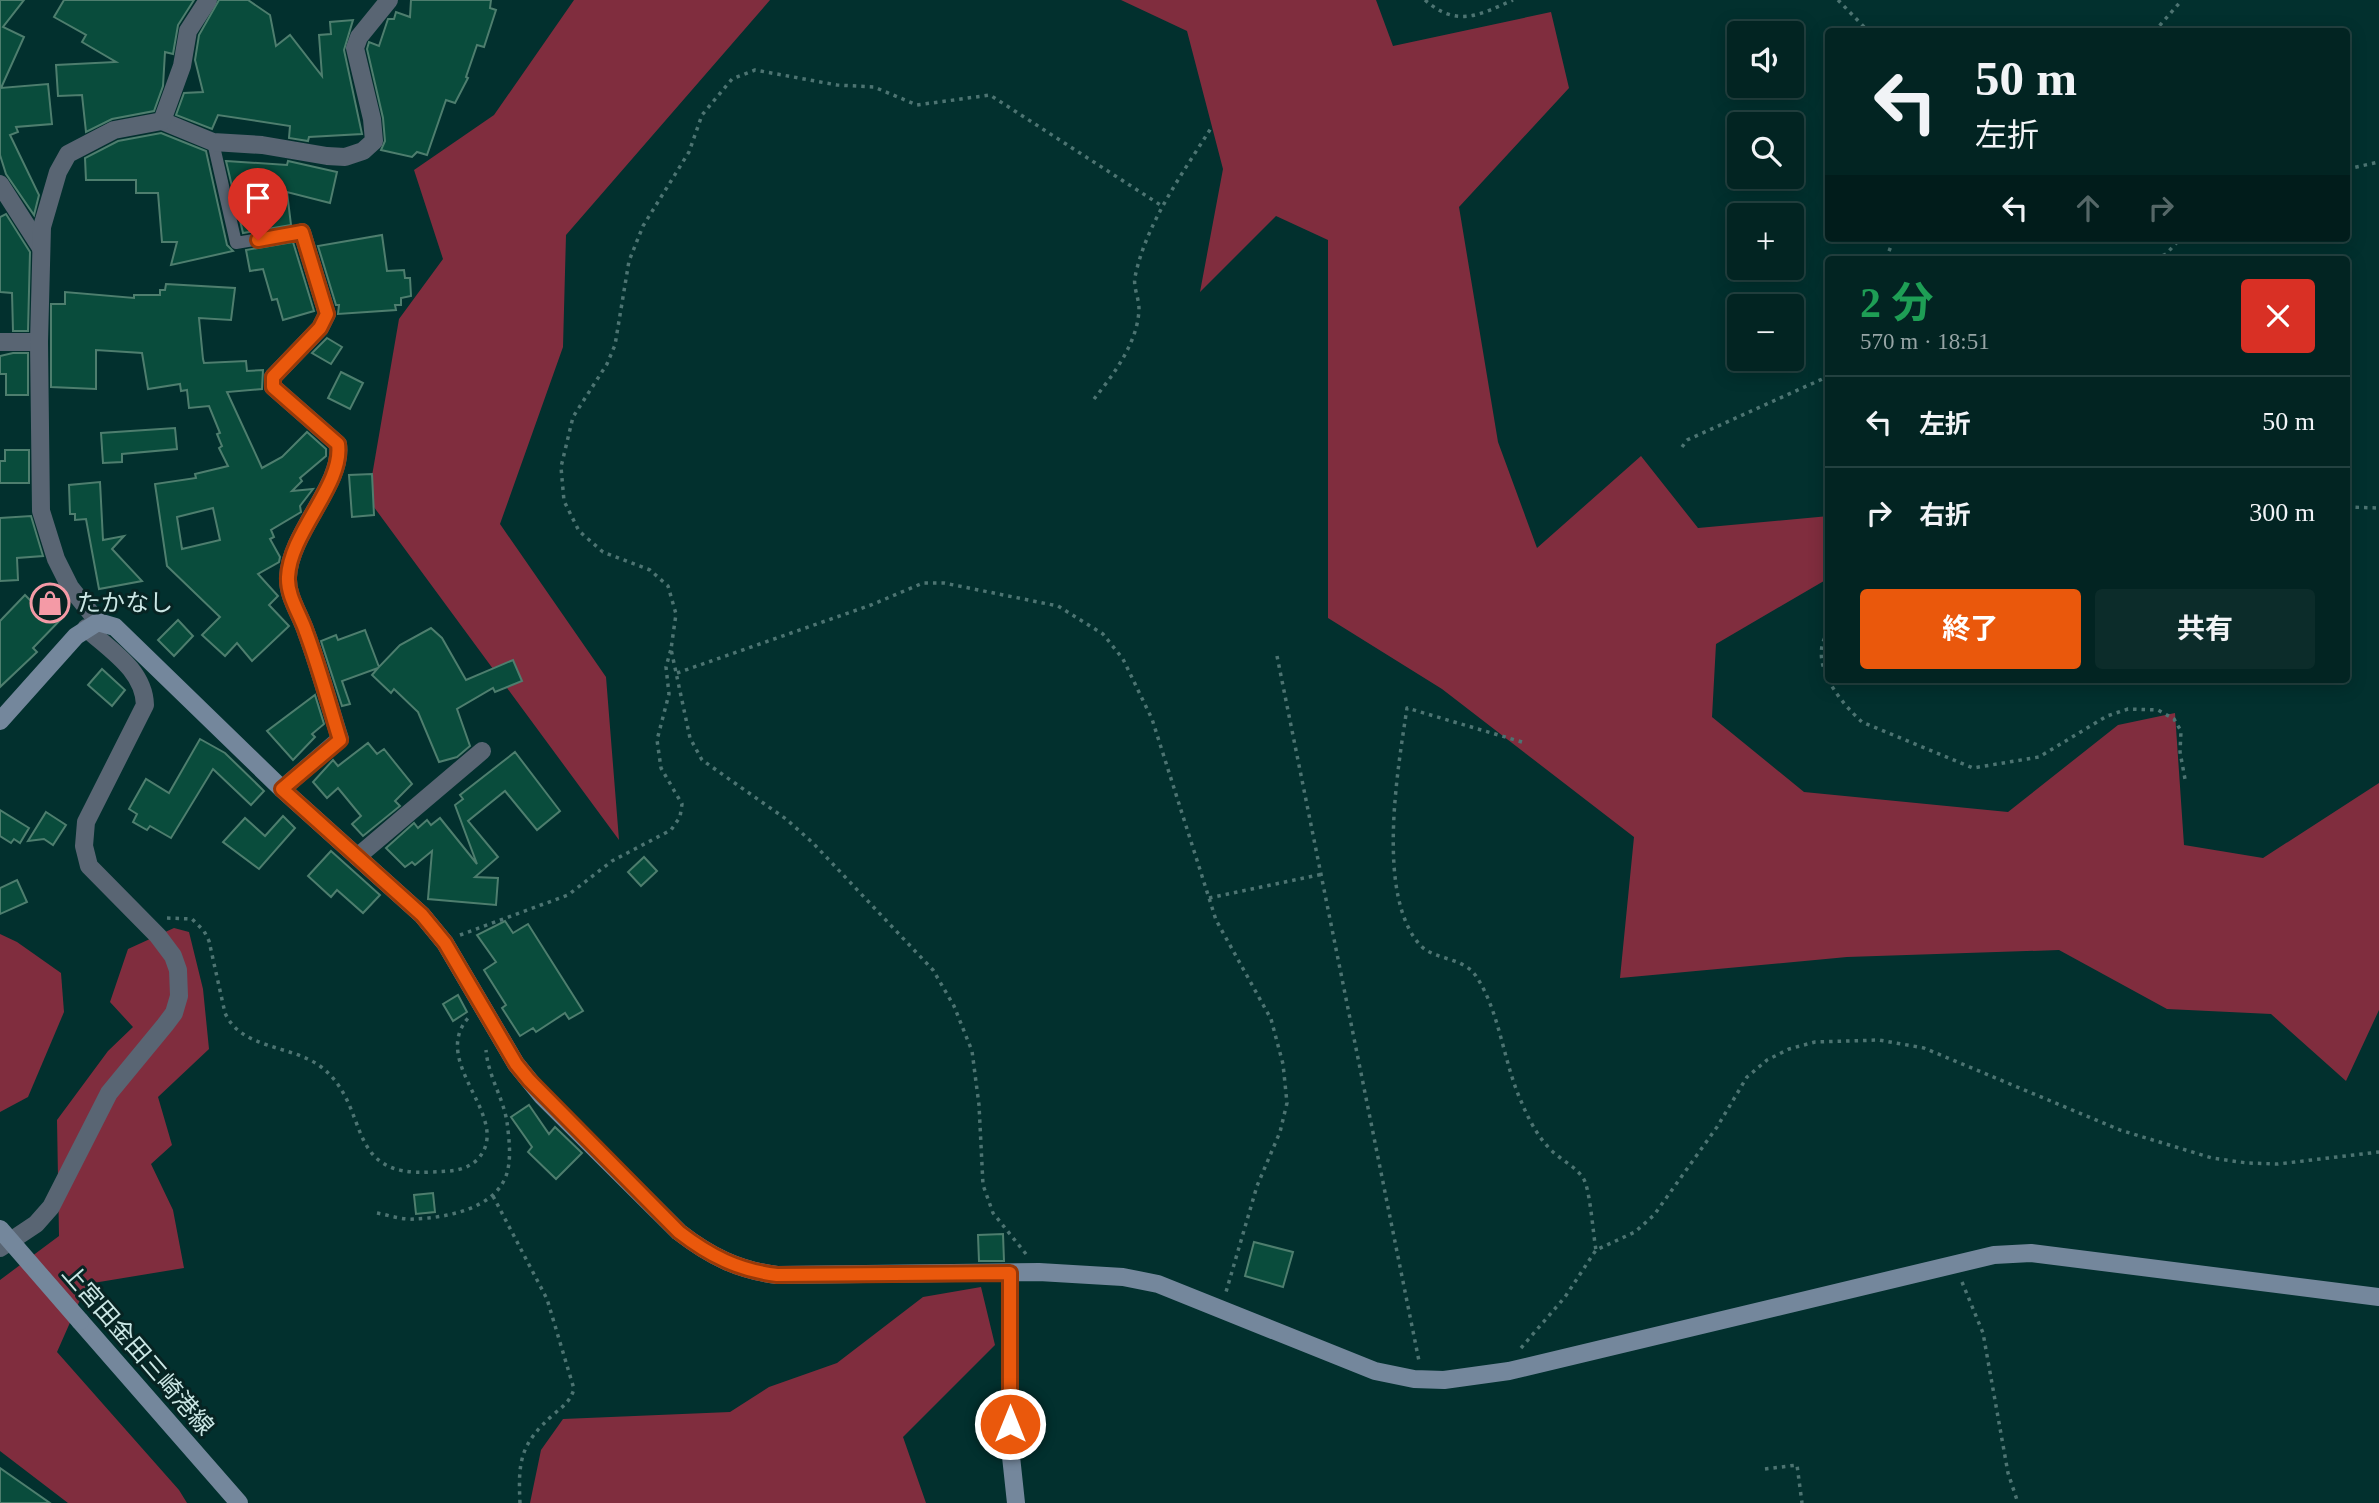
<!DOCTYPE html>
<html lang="ja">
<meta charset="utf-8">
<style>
:root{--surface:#022422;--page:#0c2c2a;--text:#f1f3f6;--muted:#96a4a5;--line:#234140;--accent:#ea580c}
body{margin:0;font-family:"Times New Roman","Noto Sans JP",serif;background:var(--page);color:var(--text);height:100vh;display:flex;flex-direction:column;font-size:26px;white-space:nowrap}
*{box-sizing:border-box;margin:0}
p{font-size:23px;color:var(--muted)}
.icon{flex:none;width:38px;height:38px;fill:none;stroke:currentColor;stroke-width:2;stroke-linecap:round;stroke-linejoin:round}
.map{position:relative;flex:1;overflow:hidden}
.side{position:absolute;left:1825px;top:256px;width:525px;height:427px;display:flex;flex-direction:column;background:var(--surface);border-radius:7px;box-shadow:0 4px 18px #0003,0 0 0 2px var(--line)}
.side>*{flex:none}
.hud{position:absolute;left:1825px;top:28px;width:525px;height:214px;border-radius:7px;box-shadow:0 4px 18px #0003,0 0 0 2px var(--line);background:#022422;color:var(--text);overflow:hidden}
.controls{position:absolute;left:1727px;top:21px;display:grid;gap:14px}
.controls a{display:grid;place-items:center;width:77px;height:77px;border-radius:7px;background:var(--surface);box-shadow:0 4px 18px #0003,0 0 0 2px var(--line);font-size:35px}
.pin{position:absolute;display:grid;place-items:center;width:60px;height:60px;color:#fff;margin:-72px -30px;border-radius:50% 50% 50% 0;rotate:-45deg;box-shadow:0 0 7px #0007}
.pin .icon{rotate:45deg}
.me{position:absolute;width:77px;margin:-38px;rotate:0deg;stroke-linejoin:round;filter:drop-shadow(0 0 5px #0008)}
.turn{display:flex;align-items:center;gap:24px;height:147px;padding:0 35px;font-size:32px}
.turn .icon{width:91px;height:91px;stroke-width:2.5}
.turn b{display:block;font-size:49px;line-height:60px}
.lanes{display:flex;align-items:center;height:66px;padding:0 35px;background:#0003;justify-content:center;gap:35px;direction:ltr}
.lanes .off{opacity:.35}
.round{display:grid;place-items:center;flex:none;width:74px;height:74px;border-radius:7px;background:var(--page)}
.summary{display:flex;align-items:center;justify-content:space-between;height:119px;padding:0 35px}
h1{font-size:42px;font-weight:700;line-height:52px;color:#1e9e55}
.action{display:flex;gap:14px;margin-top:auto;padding:14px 35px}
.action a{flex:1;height:80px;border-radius:7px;background:var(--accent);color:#fff;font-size:28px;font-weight:700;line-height:80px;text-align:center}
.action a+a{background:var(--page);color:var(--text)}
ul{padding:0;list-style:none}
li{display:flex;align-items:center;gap:21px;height:91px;padding:0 35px;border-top:2px solid var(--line)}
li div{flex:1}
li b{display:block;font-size:26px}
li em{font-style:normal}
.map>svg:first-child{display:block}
.forest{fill:#802d3e}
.building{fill:#094c3c;stroke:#4e7e6e;stroke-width:2;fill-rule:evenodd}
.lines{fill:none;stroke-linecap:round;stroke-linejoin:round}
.path{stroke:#4d7472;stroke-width:3.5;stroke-dasharray:3.5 5;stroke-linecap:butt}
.lane{stroke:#596573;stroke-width:12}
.street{stroke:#596573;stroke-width:18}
.secondary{stroke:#74879c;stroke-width:18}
.secondary-bridge{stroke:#74879c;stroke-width:18}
.route-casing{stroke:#983908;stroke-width:18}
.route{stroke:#ea580c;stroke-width:12}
.labels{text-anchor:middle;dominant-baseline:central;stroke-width:6;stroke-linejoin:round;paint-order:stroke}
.poi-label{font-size:24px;fill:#cbe7e5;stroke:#072423;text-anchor:start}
.street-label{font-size:24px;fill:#cbe7e5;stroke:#072423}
</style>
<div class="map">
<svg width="2379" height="1503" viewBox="0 0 2379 1503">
<rect width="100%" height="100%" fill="#02302e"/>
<g class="forest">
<polygon points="574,0 770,0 566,235 563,347 500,524 606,677 619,840 368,499 399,319 443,259 414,170 494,115"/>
<polygon points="1121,0 1376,0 1393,46 1551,12 1569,88 1459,207 1498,442 1537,548 1641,456 1698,528 1829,516 1829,578 1716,644 1712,717 1804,792 2008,812 2118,725 2175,713 2184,845 2263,858 2379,783 2379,1010 2346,1081 2271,1014 2167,1009 2059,950 1847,957 1620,978 1634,837 1442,689 1328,618 1328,240 1276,216 1200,292 1223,169 1187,31"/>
<polygon points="174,928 189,932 203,989 209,1049 158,1097 172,1145 151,1164 173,1210 184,1268 87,1284 57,1352 179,1490 187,1503 68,1503 0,1451 0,1280 59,1236 57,1120 108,1051 133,1027 110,1002 128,949"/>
<polygon points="0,934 17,942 61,973 64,1012 28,1097 0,1112"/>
<polygon points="981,1287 995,1345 903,1437 926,1503 530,1503 541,1450 563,1419 730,1412 769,1387 837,1363 923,1297"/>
</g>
<g class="building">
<polygon points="0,0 24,0 3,27 24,37 1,88 48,84 52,124 16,127 18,132 10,135 39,195 34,215 6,174 0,155"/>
<polygon points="64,0 194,0 178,25 173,54 165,52 163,86 154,111 112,119 86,132 82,95 58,96 56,65 116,62 82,42 86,35 54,17"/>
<polygon points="219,0 248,0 270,15 276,46 290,35 322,76 319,35 331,34 330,22 353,20 344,50 362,134 309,137 308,141 289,138 290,126 218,115 212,129 176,115 184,93 203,92 195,60 199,35"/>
<polygon points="411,0 491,0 490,8 496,10 484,47 477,45 466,77 468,78 455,103 446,100 427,155 417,152 412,157 381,150 385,141 383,118 367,49 369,42 379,46 388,19 394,19 396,12 410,17"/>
<polygon points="161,133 206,151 227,245 233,251 171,265 177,242 162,242 158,193 136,193 136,180 86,180 85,158 118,141"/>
<polygon points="226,161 287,165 288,161 337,172 330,203 287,192 291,225 243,233"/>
<polygon points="6,214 30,252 28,331 13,331 12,293 0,292 0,217"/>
<polygon points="382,235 387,271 404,270 405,278 410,278 411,296 401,298 401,305 395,305 396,310 338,314 339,305 336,305 318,246"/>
<polygon points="293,242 314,311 283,320 277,299 272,300 263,269 250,271 246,250"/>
<path d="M166,284l69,4 -4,32 -32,-2 4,41 1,4 42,-2 1,10 16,-1 -1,19 -35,3 35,76 20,-11 25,-25 19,17v7l-26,22 2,3 -10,10 21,-2 -13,17 1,6 -30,18 3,7 -4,2 10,18 -1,5 -21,12 20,22 -9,9 20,21 -37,35 -15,-18 -12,13 -23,-21 18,-18 -53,-51 -12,-82 41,-6 -1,-4 33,-8 -9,-18 3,-2 -5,-12 3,-1 -11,-27 -20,2 -2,-18 -6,1 -1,-7 -32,5 -6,-36 -46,-3v39l-45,-2v-83h14v-12l69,6v-3h26v-5h5zM213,508l7,32 -38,9 -5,-32z"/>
<polygon points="327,338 342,347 331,364 312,353"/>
<polygon points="13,353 28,353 28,395 6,395 6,374 0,374 0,356"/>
<polygon points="341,372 363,383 350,409 328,398"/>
<polygon points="175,428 177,449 122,454 122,462 103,463 101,433"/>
<polygon points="5,450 29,450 29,483 0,483 0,461 5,461"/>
<polygon points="372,474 374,515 352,517 349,475"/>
<polygon points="100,482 103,540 124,536 112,549 142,581 99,589 86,519 75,520 75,514 70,514 69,485"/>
<polygon points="31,516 43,556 17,558 18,580 0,581 0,518"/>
<polygon points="25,595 35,605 43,597 64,616 33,648 37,652 0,687 0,621"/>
<polygon points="178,620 193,636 174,656 158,640"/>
<polygon points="431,628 442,638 466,680 513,660 522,681 495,692 493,688 457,709 470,746 457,757 439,762 418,712 394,689 391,693 372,675 378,668 342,681 350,704 342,706 321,641 336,635 338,640 365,630 379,667 400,645"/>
<polygon points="102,669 125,690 112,706 88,685"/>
<polygon points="315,695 324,724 312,734 315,737 293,760 267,731"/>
<polygon points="200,739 225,753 264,791 251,805 213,769 171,838 150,826 147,830 133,822 137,814 129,809 146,779 169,793"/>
<polygon points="368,743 377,754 384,749 412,784 395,801 400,806 363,836 352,824 361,816 338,788 327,798 313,782 333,760 338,766"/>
<polygon points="515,752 560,811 537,830 505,791 468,821 498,857 475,877 498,878 496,905 428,899 432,851 415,865 412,862 405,867 386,848 414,823 418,828 427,820 431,825 440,818 477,864 455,805 463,799 460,795"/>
<polygon points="0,810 29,828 20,843 14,839 11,843 0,836"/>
<polygon points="46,812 66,825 53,845 44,839 28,841"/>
<polygon points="283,816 295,828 259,869 223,842 245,818 265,836"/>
<polygon points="331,851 380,895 363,913 337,890 331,897 308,876"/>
<polygon points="644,857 657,871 641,886 628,872"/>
<polygon points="17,880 27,902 0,914 0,888"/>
<polygon points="505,921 513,933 528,924 583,1011 569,1019 565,1013 536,1032 533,1028 520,1036 502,1008 506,1005 484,970 496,962 477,935"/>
<polygon points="458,995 467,1012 453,1021 443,1004"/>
<polygon points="529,1105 549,1134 555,1127 582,1153 556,1179 528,1152 532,1147 511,1117"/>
<polygon points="433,1193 435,1212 416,1214 414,1195"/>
<polygon points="1003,1234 1004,1261 979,1261 978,1235"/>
<polygon points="1254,1242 1293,1252 1283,1287 1245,1276"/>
<polygon points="0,1468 50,1503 0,1503"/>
</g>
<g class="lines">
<g class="path">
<path d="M1425,0c32,28 54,15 88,0"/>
<polyline points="1838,0 1869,32"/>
<polyline points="2154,32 2182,0"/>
<polyline points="2347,169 2379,162"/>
<polyline points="1886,259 1894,238"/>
<polyline points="2155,259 2166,254 2181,238"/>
<path d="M1094,399c20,-25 44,-57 45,-90 0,-11 -6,-22 -4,-32 11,-54 48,-104 76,-149"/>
<polyline points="1682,447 1687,440 1829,376"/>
<polyline points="2347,507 2379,508"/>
<path d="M1829,631c-23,30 11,71 33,91l111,46 66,-11 68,-41 21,-7 30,1 16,9 7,12 -1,21 5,27"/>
<polyline points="1277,656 1419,1361"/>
<polyline points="677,673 871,605 923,583 944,583 1058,606 1103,634 1123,659 1152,719 1216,920 1271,1019 1283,1064 1287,1103 1280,1132 1257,1186 1226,1292"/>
<path d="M1522,742l-115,-34c-9,60 -32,189 14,238 14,14 42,11 55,30 24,36 27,85 45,125 7,17 16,35 30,49 10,10 24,16 32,28 7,9 10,56 13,72"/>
<polyline points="1209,898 1323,874"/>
<path d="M167,918l25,1 12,12 5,10 16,72c16,36 66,32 95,53 53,40 21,112 112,106 16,-1 32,0 45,-12 39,-41 -50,-97 -8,-143"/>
<polyline points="460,935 568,895 612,861 671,830 680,817 682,804 661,768 657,740 669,694 666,667 671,649"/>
<path d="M493,1196l54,103 27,90c-4,13 -11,17 -20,25 -34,30 -36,47 -34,89"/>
<path d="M377,1213c11,2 25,7 37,6 31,-1 80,-10 92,-43 6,-17 3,-37 1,-54 -4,-25 -19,-46 -21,-72"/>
<polyline points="1026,1254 993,1213 983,1185 979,1105 972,1051 954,1006 933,970 813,843 786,819 702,760 690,738 671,649 676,614 668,586 650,570 603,552 579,531 564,501 561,467 573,417 607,364 615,345 629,261 643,226 689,152 702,115 732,79 755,70 837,85 874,87 917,105 990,95 1162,206"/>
<polyline points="1962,1282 1983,1333 2008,1473 2018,1503"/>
<polyline points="1521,1348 1565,1297 1596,1250 1635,1232 1654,1215 1717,1127 1747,1077 1767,1060 1789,1049 1815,1042 1879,1040 1924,1048 2120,1130 2212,1158 2247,1163 2278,1164 2379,1152"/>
<polyline points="1765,1469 1797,1465 1802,1503"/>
</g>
<polyline class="lane" points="213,142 236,243 302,232"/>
<g class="street">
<polyline points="162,121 213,142 262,145 327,156 345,157 363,151 374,141 372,119 355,48 359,37 389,0"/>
<polyline points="0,184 41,248"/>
<polyline points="0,342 39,342"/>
<polyline points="98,622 70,587 56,559 41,511 39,342 42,227 58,172 68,154 114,130 162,121 182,66 188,31 208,0"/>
<path d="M282,789l58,-50c-11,-35 -21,-72 -34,-107 -6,-18 -19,-36 -18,-55 2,-45 56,-94 50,-133l-65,-57v-10l47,-49 7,-14 -25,-82"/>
<polyline points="357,857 482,751"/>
<path d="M0,1248l36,-24 15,-17 58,-114 56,-68 9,-12 5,-17 -1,-26 -5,-14 -15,-20 -69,-70 -5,-20 2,-24 59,-117c-1,-35 -35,-55 -59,-77"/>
</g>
<g class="secondary">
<path d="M0,721l76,-85 22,-14 17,5 167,162 140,126 23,28 71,121 26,32 137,136c31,24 59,38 98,43l262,-3 84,5 35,7 217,87 39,8 30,1 65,-9 485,-116 37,-2 348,44"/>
<polyline points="1010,1273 1010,1447 1016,1503"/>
<polyline points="80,1321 239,1503"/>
</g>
<polyline class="secondary-bridge" points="0,1229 80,1321"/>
</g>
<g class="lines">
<defs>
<path id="route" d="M258,240l44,-8 25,82 -7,14 -47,49v10l65,57c6,40 -48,88 -50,133 -1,19 12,37 18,55 13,35 23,72 34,108l-58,49 140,126 23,28 71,121 13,16 150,152c31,24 59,38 98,43l233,-2v151"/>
</defs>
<use href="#route" class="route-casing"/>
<use href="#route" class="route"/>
</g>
<defs>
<symbol id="shop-ring" viewBox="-11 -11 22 22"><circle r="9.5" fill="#072423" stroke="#f49aa6" stroke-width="1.5"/><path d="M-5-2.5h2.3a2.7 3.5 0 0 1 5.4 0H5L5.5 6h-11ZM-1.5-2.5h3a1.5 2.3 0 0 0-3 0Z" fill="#f49aa6"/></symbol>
</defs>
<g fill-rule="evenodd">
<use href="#shop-ring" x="28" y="581" width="44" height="44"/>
</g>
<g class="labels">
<g class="poi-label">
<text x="77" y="603">たかなし</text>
</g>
<g class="street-label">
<text transform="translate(138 1350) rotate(49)">上宮田金田三崎港線</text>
</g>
</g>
</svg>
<div class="controls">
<a><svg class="icon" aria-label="sound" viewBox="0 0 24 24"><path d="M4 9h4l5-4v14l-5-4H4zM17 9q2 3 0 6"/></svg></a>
<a><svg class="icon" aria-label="search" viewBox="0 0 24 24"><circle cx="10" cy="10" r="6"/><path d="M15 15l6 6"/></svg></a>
<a>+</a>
<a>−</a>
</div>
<div class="pin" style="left:258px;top:240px;background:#d93025"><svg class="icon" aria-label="arrive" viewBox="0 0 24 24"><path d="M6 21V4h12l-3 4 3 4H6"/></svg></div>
<svg class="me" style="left:1010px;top:1424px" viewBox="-20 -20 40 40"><circle r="17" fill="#ea580c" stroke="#fff" stroke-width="3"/><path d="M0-11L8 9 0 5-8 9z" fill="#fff"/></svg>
<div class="hud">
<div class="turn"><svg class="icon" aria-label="left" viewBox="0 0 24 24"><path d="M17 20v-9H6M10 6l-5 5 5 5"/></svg><div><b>50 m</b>左折</div></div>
<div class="lanes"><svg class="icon" aria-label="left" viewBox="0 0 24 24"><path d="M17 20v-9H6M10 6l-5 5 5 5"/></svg><svg class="icon off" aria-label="ahead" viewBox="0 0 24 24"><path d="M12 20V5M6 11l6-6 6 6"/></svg><svg class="icon off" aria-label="right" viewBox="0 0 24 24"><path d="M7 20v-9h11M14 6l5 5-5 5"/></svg></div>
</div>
<section class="side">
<div class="summary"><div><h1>2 分</h1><p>570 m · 18:51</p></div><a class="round" style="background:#d93025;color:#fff"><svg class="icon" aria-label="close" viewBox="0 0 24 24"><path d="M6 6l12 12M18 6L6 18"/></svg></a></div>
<ul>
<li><svg class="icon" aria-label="left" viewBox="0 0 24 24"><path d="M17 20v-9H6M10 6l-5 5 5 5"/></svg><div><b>左折</b></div><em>50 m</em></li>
<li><svg class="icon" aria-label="right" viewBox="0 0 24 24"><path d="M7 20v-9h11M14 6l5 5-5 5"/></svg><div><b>右折</b></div><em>300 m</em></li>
</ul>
<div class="action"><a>終了</a><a>共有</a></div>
</section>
</div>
